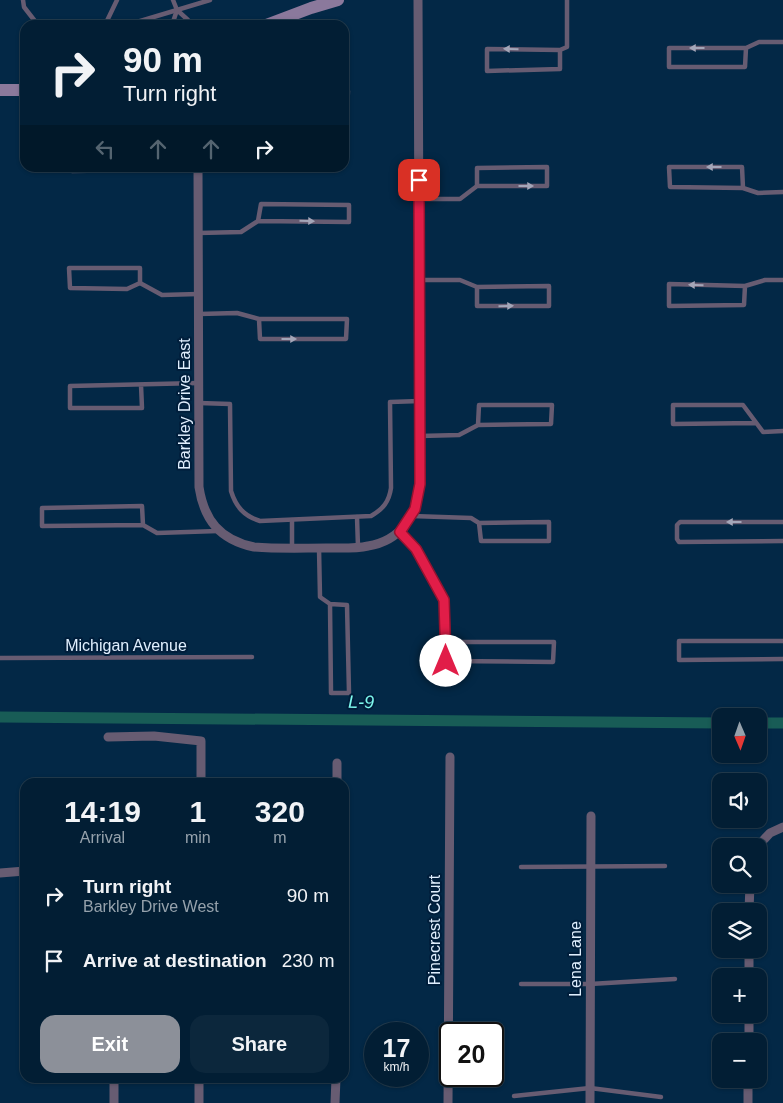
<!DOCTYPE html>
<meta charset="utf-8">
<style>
:root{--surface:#021e34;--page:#0c273c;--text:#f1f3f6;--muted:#96a2ac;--line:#233c4f;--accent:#8c9099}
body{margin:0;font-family:Arial,sans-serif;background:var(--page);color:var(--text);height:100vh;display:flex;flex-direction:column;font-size:19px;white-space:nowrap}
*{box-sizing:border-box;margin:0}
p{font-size:16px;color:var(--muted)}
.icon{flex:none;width:28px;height:28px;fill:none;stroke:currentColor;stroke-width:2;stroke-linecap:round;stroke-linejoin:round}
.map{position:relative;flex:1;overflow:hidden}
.side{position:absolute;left:20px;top:778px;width:329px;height:305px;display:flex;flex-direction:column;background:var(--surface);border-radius:15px;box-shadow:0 1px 4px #0004,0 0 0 1px var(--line)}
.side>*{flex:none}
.hud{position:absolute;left:20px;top:20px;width:329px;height:152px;border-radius:15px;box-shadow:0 1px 4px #0004,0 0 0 1px var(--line);background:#021e34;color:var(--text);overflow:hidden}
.needle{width:32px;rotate:178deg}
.controls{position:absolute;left:712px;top:708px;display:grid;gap:10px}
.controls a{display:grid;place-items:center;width:55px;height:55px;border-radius:10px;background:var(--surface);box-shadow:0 1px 4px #0004,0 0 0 1px var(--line);font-size:25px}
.speed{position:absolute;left:364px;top:1022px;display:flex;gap:10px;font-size:25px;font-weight:700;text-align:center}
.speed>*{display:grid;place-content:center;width:65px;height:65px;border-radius:50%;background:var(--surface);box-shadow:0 1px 4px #0004,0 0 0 1px var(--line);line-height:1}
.speed small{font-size:12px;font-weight:400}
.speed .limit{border:2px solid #111;border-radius:8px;background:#fff;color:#111}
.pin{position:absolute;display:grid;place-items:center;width:42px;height:42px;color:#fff;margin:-21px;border-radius:10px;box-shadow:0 2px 8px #0006}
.me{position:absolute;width:55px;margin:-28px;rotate:0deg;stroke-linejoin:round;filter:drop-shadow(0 0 4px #0008)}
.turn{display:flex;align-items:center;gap:18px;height:105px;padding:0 20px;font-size:22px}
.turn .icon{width:65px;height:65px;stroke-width:2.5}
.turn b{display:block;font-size:35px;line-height:42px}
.lanes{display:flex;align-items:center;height:48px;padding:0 20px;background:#0003;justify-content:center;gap:25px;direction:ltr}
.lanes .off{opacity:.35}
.eta{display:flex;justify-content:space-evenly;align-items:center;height:85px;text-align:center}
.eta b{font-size:30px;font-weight:600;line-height:35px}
.cta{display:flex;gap:10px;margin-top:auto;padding:10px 20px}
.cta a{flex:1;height:58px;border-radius:15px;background:var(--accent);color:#fff;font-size:20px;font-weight:600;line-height:58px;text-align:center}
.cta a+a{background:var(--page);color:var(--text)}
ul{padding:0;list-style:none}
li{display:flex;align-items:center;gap:15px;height:65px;padding:0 20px}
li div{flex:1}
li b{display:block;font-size:19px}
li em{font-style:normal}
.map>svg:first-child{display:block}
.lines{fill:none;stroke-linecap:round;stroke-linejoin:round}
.canal{stroke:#185c56;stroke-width:11}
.lane{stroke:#675c72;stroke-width:4.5}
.street{stroke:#675c72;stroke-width:9}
.secondary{stroke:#8b799c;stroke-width:12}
.oneway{fill:#a4a6b8}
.route-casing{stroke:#92132f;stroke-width:12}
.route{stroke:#e11d48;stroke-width:9}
.labels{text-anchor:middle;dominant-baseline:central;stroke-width:4;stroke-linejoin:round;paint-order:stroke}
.street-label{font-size:16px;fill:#e0effe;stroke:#001e3b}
.water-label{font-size:18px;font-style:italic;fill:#7ef9ee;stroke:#001e3b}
</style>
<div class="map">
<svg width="783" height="1103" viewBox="0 0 783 1103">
<rect width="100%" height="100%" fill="#032846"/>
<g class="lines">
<g class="canal">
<polyline points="0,717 721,723"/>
<polyline points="759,723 783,723"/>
</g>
<g class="lane">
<polyline points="23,0 24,7 38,25"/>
<polyline points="173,0 177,10 188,20 190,25"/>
<polyline points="105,25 117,0"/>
<polyline points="127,25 210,0"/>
<polyline points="172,25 177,10"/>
<polyline points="746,48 745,67 669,67 669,48 746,48 759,42 783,42"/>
<polyline points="560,50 560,69 487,71 487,49 560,50 567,47 567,0"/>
<polyline points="344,91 348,91 347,110 344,110"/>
<polyline points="72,168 72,171 136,170 136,168"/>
<polyline points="743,188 742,167 669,167 670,187 743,188 758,193 783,192"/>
<polyline points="419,199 460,199 477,186 547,186 547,167 477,168 477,186"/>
<polyline points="198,233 241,232 258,221 349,222 349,205 261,204 258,221"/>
<polygon points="69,268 140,268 140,283 127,289 70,288"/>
<polyline points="419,280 460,280 477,287 549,286 549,306 477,306 477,287"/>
<polyline points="140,283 162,295 198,294"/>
<polyline points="745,286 744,305 669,306 669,284 745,286 765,280 783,280"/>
<polyline points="199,314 237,313 259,319 347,319 346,339 260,339 259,319"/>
<polyline points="141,385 142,408 70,408 70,386 199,383"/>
<path d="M199,403l31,1 1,87c5,16 13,25 29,30l111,-5c12,-7 18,-14 20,-28l-1,-86 30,-1"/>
<polyline points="756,423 673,424 673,405 743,405 763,432 783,431"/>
<polyline points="420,436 459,435 478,425 551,424 552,405 479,405 478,425"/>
<polyline points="412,516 471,518 479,523 549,522 549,541 481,541 479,523"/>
<polyline points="357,517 358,547"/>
<polyline points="292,520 292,548"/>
<polyline points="783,522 680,522 677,525 677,539 679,542 783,541"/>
<polyline points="143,525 42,526 42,508 142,506 143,525 157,533 218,531"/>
<polyline points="400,532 416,549 443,600 446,661 553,662 554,642 446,642"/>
<polyline points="319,548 320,597 330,604 347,605 349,693 331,693 330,604"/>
<polyline points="783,641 679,641 679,660 783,659"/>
<polyline points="0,658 252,657"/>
<polyline points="521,867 665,866"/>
<polyline points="521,984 590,984 675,979"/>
<polyline points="514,1096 590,1088 661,1097"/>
</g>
<g class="street">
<path d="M198,168l1,319c5,33 21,53 55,60 24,2 48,1 72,1 14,0 29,1 42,-2 32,-5 50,-31 52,-61l-2,-485"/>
<polyline points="108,737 154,736 201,741 201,782"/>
<polyline points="337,782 337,763"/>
<polyline points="758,846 770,833 783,827"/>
<polyline points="0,873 25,871"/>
<polyline points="749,911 750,884"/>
<polyline points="749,976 749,949"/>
<polyline points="749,1041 749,1014"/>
<polyline points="114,1078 114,1103"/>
<polyline points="199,1103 199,1078"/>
<polyline points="335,1103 336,1078"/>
<polyline points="448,1103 450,757"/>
<polyline points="590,1103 591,816"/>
<polyline points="748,1103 748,1079"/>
</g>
<g class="secondary">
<polyline points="266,25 311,8 338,0"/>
<polyline points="0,90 25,90"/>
</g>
</g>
<defs><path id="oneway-solid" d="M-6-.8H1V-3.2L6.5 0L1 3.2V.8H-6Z" transform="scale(1.25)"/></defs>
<g class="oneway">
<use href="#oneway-solid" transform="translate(697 48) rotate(-180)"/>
<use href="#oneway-solid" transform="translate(511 49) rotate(-179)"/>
<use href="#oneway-solid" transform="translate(714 167) rotate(-180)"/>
<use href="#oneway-solid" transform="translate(526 186)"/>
<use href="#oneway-solid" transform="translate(307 221) rotate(1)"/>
<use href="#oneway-solid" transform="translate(696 285) rotate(-179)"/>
<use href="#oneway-solid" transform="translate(506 306) rotate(-1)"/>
<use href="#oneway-solid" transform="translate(289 339)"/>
<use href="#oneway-solid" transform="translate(734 522) rotate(180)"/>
</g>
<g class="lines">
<defs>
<polyline id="route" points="419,180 420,484 415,509 400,532 416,549 444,600 446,661"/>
</defs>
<use href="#route" class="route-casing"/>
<use href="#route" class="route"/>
</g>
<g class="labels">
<g class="street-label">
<text transform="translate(184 404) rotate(-90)">Barkley Drive East</text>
<text x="126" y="645">Michigan Avenue</text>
<text transform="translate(434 930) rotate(-90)">Pinecrest Court</text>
<text transform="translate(575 959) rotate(-90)">Lena Lane</text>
</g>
<g class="water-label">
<text transform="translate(361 702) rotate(1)">L-9</text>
</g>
</g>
</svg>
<div class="controls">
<a><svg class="needle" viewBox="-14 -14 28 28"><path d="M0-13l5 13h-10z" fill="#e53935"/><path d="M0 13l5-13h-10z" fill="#96a2ac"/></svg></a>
<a><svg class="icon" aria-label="sound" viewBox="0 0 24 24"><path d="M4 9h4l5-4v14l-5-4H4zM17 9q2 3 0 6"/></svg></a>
<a><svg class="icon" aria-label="search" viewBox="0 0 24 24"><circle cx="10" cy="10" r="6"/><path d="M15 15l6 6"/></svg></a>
<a><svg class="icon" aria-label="layers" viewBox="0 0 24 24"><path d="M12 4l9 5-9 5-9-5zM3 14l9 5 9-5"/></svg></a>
<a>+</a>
<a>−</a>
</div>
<div class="speed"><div>17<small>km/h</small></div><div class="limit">20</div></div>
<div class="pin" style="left:419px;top:180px;background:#d93025"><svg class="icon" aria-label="arrive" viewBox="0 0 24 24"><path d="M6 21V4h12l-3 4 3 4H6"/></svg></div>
<svg class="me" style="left:446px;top:661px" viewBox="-20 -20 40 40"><circle r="19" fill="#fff"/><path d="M0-13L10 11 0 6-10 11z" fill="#e11d48"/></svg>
<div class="hud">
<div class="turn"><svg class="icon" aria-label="right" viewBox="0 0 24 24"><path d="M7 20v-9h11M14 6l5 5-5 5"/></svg><div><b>90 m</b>Turn right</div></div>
<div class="lanes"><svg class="icon off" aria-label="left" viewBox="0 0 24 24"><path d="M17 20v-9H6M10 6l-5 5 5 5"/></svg><svg class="icon off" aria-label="ahead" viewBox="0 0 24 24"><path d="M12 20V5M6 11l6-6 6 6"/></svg><svg class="icon off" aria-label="ahead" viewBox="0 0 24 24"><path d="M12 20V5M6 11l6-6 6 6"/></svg><svg class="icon" aria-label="right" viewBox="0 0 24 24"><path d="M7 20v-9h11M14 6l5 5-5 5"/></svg></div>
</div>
<section class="side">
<div class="eta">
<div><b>14:19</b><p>Arrival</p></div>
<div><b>1</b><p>min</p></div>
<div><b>320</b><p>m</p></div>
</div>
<ul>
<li><svg class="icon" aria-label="right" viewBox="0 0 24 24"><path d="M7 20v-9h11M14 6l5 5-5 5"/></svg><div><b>Turn right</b><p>Barkley Drive West</p></div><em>90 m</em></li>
<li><svg class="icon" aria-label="arrive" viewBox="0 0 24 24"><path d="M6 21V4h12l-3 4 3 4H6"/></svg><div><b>Arrive at destination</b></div><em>230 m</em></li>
</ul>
<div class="cta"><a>Exit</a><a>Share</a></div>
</section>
</div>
